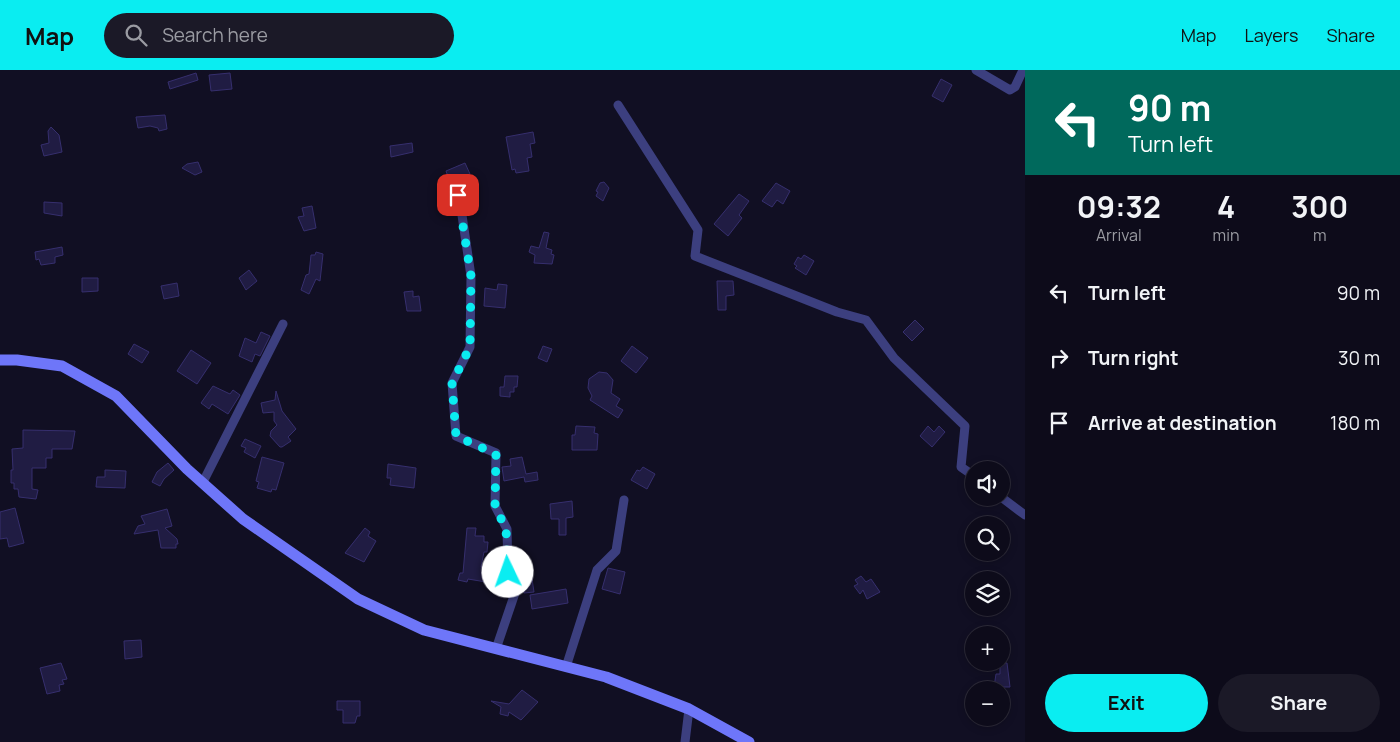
<!DOCTYPE html>
<meta charset="utf-8">
<style>
:root{--surface:#0d0b1a;--page:#1b1927;--text:#f1f3f6;--muted:#9a9ba2;--line:#2d2b39;--accent:#0aedf1}
body{margin:0;font-family:Manrope,sans-serif;background:var(--page);color:var(--text);height:100vh;display:flex;flex-direction:column;font-size:19px;white-space:nowrap}
*{box-sizing:border-box;margin:0}
p{font-size:16px;color:var(--muted)}
.icon{flex:none;width:28px;height:28px;fill:none;stroke:currentColor;stroke-width:2;stroke-linecap:round;stroke-linejoin:round}
.map{position:relative;flex:1;overflow:hidden}
.side{display:flex;flex-direction:column;background:var(--surface);width:375px}
.side>*{flex:none}
.top-card{background:#00695c;color:#fff;overflow:hidden}
.tools{position:absolute;left:965px;top:391px;display:grid;gap:10px}
.tools a{display:grid;place-items:center;width:45px;height:45px;border-radius:50%;background:var(--surface);box-shadow:0 2px 8px #0003,0 0 0 1px var(--line);font-size:25px}
.pin{position:absolute;display:grid;place-items:center;width:42px;height:42px;color:#fff;margin:-21px;border-radius:10px;box-shadow:0 2px 8px #0006}
.me{position:absolute;width:55px;margin:-28px;rotate:357deg;stroke-linejoin:round;filter:drop-shadow(0 0 4px #0008)}
.turn{display:flex;align-items:center;gap:18px;height:105px;padding:0 20px;font-size:22px}
.turn .icon{width:65px;height:65px;stroke-width:2.5}
.turn b{display:block;font-size:35px;line-height:42px}
.eta{display:flex;justify-content:space-evenly;align-items:center;height:85px;text-align:center}
.eta b{font-size:30px;font-weight:700;line-height:35px}
.button{display:flex;gap:10px;margin-top:auto;padding:10px 20px}
.button a{flex:1;height:58px;border-radius:30px;background:var(--accent);color:#111;font-size:20px;font-weight:700;line-height:58px;text-align:center}
.button a+a{background:var(--page);color:var(--text)}
ul{padding:0;list-style:none}
li{display:flex;align-items:center;gap:15px;height:65px;padding:0 20px}
li div{flex:1}
li b{display:block;font-size:19px}
li em{font-style:normal}
header{display:flex;align-items:center;gap:30px;box-sizing:border-box;height:70px;padding:0 25px;background:var(--accent);color:#111}
header strong{font-size:24px}
nav{display:flex;gap:28px;margin-inline-start:auto;font-size:18px}
.search{width:350px;height:45px;background:var(--page);display:flex;align-items:center;gap:12px;box-sizing:border-box;padding:0 18px;border-radius:28px;color:var(--muted);font-size:19px}
main{display:flex;flex:1;min-height:0}
.map>svg:first-child{display:block}
.building{fill:#201c43;stroke:#362f6e}
.lines{fill:none;stroke-linecap:round;stroke-linejoin:round}
.street{stroke:#3c3f7f;stroke-width:9}
.secondary{stroke:#6e76f9;stroke-width:11}
.route{stroke:#0aedf1;stroke-width:9;stroke-dasharray:0 16.2}
</style>
<header>
<strong>Map</strong>
<div class="search"><svg class="icon" aria-label="search" viewBox="0 0 24 24"><circle cx="10" cy="10" r="6"/><path d="M15 15l6 6"/></svg>Search here</div>
<nav><a>Map</a><a>Layers</a><a>Share</a></nav>
</header>
<main>
<div class="map">
<svg width="1025" height="672" viewBox="0 0 1025 672">
<rect width="100%" height="100%" fill="#110f23"/>
<g class="building">
<polygon points="196,3 198,10 170,19 168,12"/>
<polygon points="230,3 232,19 211,21 209,5"/>
<polygon points="941,9 952,15 943,32 932,26"/>
<polygon points="165,45 167,59 159,61 158,58 150,56 138,58 136,47"/>
<polygon points="51,57 59,65 62,82 44,86 41,75 49,73 48,61"/>
<polygon points="533,62 535,73 530,74 532,87 527,88 529,101 516,103 515,99 512,100 506,67"/>
<polygon points="412,73 413,82 391,87 390,76"/>
<polygon points="198,92 202,102 195,105 182,98 187,94"/>
<polygon points="465,93 470,104 450,112 446,101"/>
<polygon points="604,112 609,118 603,131 596,126 598,122 596,121 600,113"/>
<polygon points="776,113 790,121 783,134 777,130 772,137 762,131"/>
<polygon points="739,124 749,131 739,145 742,148 728,166 714,154"/>
<polygon points="44,132 62,133 62,146 44,143"/>
<polygon points="312,136 316,158 304,161 298,147 304,146 302,138"/>
<polygon points="544,162 549,163 546,178 552,180 551,184 554,185 552,194 534,193 535,185 529,182 531,176 539,178"/>
<polygon points="62,177 63,185 55,187 55,193 41,195 39,189 36,190 35,182"/>
<polygon points="316,182 323,184 320,211 316,209 309,224 301,220 306,205 309,204 311,185 315,185"/>
<polygon points="804,185 814,191 806,205 795,198 797,196 794,194 798,187 801,189"/>
<polygon points="249,200 257,211 246,220 239,208"/>
<polygon points="82,208 98,208 98,221 82,222"/>
<polygon points="717,211 733,211 734,225 726,226 726,240 718,240"/>
<polygon points="177,213 179,226 164,229 161,216"/>
<polygon points="498,214 507,215 505,238 484,236 485,218 497,220"/>
<polygon points="413,221 413,227 419,226 421,241 407,241 404,222"/>
<polygon points="915,250 924,259 912,271 903,262"/>
<polygon points="261,262 270,266 260,286 255,284 252,292 239,286 245,268 256,273"/>
<polygon points="134,274 149,282 142,293 128,284"/>
<polygon points="543,276 552,279 547,292 538,288"/>
<polygon points="632,276 648,288 636,303 621,291"/>
<polygon points="191,280 211,293 197,314 177,301"/>
<polygon points="599,302 607,303 613,310 611,323 620,329 616,336 623,340 618,348 590,330 592,326 588,318 589,309"/>
<polygon points="505,306 518,306 517,317 514,317 514,322 510,322 510,327 500,326 500,317 504,317"/>
<polygon points="213,316 230,324 233,320 240,325 228,344 212,334 209,339 201,333"/>
<polygon points="276,321 282,341 296,359 288,367 291,371 282,377 280,377 270,366 271,361 277,355 274,351 274,342 263,343 261,333 275,330"/>
<polygon points="576,356 595,357 594,363 598,364 597,380 572,380 572,365 575,365"/>
<polygon points="928,356 934,362 939,356 945,362 932,377 920,366"/>
<polygon points="23,360 75,361 72,379 52,379 52,388 46,388 46,398 32,398 32,419 38,420 36,429 19,427 18,419 14,419 14,413 11,413 11,400 13,400 12,379 23,378"/>
<polygon points="245,369 261,376 255,388 244,382 246,378 241,376"/>
<polygon points="262,387 284,393 276,420 272,419 271,422 257,418 259,412 256,411"/>
<polygon points="522,387 526,404 537,402 538,410 525,412 524,407 504,411 502,397 511,396 510,389"/>
<polygon points="168,393 174,400 164,409 160,416 152,412 157,402"/>
<polygon points="388,394 416,398 414,418 390,415 391,408 387,408"/>
<polygon points="643,397 655,404 647,419 631,410 637,400 640,401"/>
<polygon points="105,400 126,401 125,418 96,417 97,407 105,407"/>
<polygon points="572,431 573,447 566,448 566,465 559,465 559,449 551,449 550,434"/>
<polygon points="15,438 24,473 9,477 7,468 0,469 0,442"/>
<polygon points="167,439 172,456 165,458 177,469 178,474 176,474 176,478 161,478 158,460 134,464 138,456 145,454 141,446"/>
<polygon points="365,458 370,462 368,466 376,471 364,492 345,483"/>
<polygon points="467,458 476,458 475,466 484,466 484,472 488,472 487,482 484,482 481,497 489,498 486,512 468,509 467,512 458,510 460,503 463,503"/>
<polygon points="530,496 534,522 524,523 520,497"/>
<polygon points="608,498 625,502 620,524 602,519"/>
<polygon points="861,506 866,512 871,509 880,522 867,529 863,520 860,524 854,516 858,514 855,510"/>
<polygon points="566,519 568,533 532,539 530,525"/>
<polygon points="141,570 142,587 125,589 124,571"/>
<polygon points="61,593 67,609 62,610 64,614 59,615 60,621 47,624 40,598"/>
<polygon points="1000,593 1007,593 1010,617 994,617 996,604 1000,604"/>
<polygon points="522,620 538,632 521,650 509,642 508,646 500,644 501,637 491,631 509,634"/>
<polygon points="337,631 360,631 360,646 357,646 355,653 343,653 343,640 337,640"/>
</g>
<g class="lines">
<g class="street">
<polyline points="976,0 1010,20 1015,17 1023,0"/>
<polyline points="618,35 698,160 695,186 837,242 866,250 894,288 965,356 961,397 974,406"/>
<polyline points="459,125 471,206 470,277 452,313 456,366 496,383 495,436 507,459 508,502 515,523 496,579"/>
<polyline points="203,412 283,254"/>
<polyline points="1001,427 1025,445"/>
<polyline points="566,597 597,500 616,481 624,430"/>
<polyline points="685,672 689,639"/>
</g>
<polyline class="secondary" points="0,290 17,290 62,296 116,326 187,399 243,449 358,529 424,560 606,607 689,639 749,672"/>
</g>
<g class="lines">
<polyline class="route" points="458,125 471,206 470,277 452,313 456,366 496,384 495,436 506,459 508,502"/>
</g>
</svg>
<div class="tools">
<a><svg class="icon" aria-label="sound" viewBox="0 0 24 24"><path d="M4 9h4l5-4v14l-5-4H4zM17 9q2 3 0 6"/></svg></a>
<a><svg class="icon" aria-label="search" viewBox="0 0 24 24"><circle cx="10" cy="10" r="6"/><path d="M15 15l6 6"/></svg></a>
<a><svg class="icon" aria-label="layers" viewBox="0 0 24 24"><path d="M12 4l9 5-9 5-9-5zM3 14l9 5 9-5"/></svg></a>
<a>+</a>
<a>−</a>
</div>
<div class="pin" style="left:458px;top:125px;background:#d93025"><svg class="icon" aria-label="arrive" viewBox="0 0 24 24"><path d="M6 21V4h12l-3 4 3 4H6"/></svg></div>
<svg class="me" style="left:508px;top:502px" viewBox="-20 -20 40 40"><circle r="19" fill="#fff"/><path d="M0-13L10 11 0 6-10 11z" fill="#0aedf1"/></svg>
</div>
<section class="side">
<div class="top-card">
<div class="turn"><svg class="icon" aria-label="left" viewBox="0 0 24 24"><path d="M17 20v-9H6M10 6l-5 5 5 5"/></svg><div><b>90 m</b>Turn left</div></div>
</div>
<div class="eta">
<div><b>09:32</b><p>Arrival</p></div>
<div><b>4</b><p>min</p></div>
<div><b>300</b><p>m</p></div>
</div>
<ul>
<li><svg class="icon" aria-label="left" viewBox="0 0 24 24"><path d="M17 20v-9H6M10 6l-5 5 5 5"/></svg><div><b>Turn left</b></div><em>90 m</em></li>
<li><svg class="icon" aria-label="right" viewBox="0 0 24 24"><path d="M7 20v-9h11M14 6l5 5-5 5"/></svg><div><b>Turn right</b></div><em>30 m</em></li>
<li><svg class="icon" aria-label="arrive" viewBox="0 0 24 24"><path d="M6 21V4h12l-3 4 3 4H6"/></svg><div><b>Arrive at destination</b></div><em>180 m</em></li>
</ul>
<div class="button"><a>Exit</a><a>Share</a></div>
</section>
</main>
